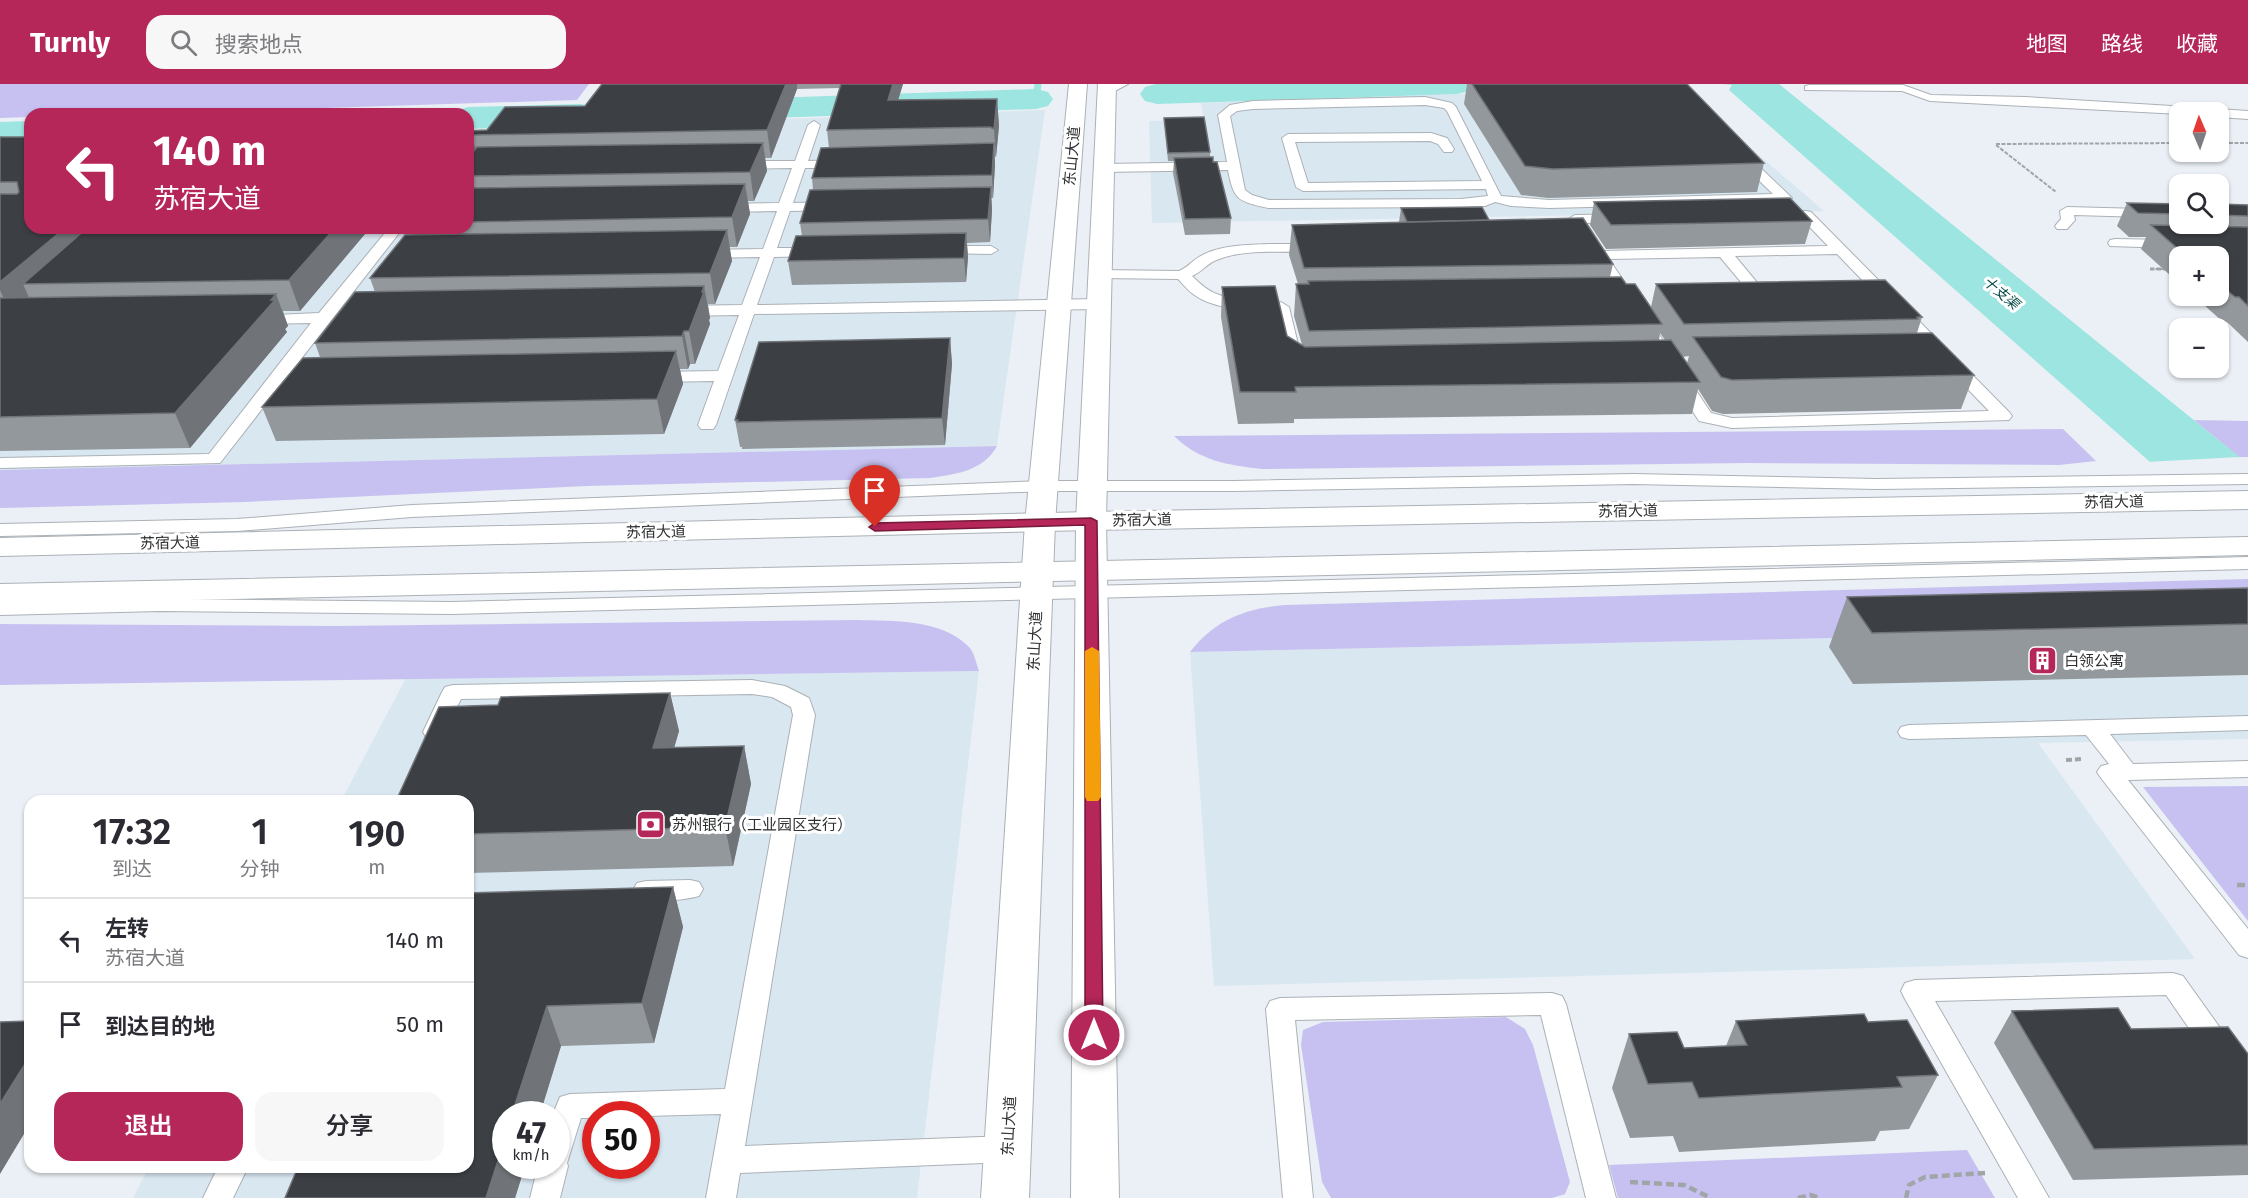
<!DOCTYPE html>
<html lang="zh">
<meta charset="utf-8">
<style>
:root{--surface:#fff;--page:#f7f7f7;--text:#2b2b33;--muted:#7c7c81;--line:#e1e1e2;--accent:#b52659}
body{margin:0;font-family:"Fira Sans","Noto Sans SC",sans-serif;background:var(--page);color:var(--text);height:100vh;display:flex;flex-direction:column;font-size:22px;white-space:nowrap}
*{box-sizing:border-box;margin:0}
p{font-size:20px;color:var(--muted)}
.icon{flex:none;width:33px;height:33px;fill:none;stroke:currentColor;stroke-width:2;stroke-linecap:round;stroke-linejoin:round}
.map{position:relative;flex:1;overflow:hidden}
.sheet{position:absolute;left:24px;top:711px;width:450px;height:378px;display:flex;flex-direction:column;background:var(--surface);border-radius:18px;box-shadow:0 2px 4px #0004}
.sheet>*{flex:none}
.banner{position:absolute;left:24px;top:24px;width:450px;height:126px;border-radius:18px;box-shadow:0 2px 4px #0004;background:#b52659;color:#fff;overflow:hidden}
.needle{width:39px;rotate:358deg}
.fabs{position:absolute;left:2169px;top:18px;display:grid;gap:12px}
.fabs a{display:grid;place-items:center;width:60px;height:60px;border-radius:12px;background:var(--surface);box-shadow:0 2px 4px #0004;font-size:30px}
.speed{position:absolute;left:492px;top:1017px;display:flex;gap:12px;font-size:30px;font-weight:700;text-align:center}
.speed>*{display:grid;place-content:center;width:78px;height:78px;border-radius:50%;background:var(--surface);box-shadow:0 2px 4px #0004;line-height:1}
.speed small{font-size:15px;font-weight:400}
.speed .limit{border:9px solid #d22;background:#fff;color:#111}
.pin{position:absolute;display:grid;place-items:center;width:51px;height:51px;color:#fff;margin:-62px -26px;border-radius:50% 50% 50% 0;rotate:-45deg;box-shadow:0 0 6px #0007}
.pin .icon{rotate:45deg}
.me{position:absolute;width:66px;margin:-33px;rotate:0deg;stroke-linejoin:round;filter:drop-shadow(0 0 4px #0008)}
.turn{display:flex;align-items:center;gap:21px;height:126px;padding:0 30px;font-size:27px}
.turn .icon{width:78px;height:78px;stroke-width:2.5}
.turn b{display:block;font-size:42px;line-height:51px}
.eta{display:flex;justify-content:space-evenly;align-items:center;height:102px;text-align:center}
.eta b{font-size:36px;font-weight:600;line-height:42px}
.action{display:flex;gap:12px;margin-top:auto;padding:12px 30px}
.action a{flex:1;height:69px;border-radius:18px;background:var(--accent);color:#fff;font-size:24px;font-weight:600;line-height:69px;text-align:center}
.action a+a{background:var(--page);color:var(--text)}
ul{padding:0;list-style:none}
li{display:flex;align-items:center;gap:18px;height:84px;padding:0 30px;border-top:2px solid var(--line)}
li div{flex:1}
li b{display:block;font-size:22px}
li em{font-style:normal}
header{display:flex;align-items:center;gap:36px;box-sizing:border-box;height:84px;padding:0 30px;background:var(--accent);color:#fff}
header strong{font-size:28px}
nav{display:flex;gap:33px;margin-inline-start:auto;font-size:21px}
.search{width:420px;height:54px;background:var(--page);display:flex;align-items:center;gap:15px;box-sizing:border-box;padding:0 21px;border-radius:18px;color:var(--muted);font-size:22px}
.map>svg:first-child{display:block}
.built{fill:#d9e7f1;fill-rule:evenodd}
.green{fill:#c7c1f1}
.water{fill:#9ce5e0}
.pier{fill:#eaf0f5}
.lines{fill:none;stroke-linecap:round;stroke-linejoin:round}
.stream{stroke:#9ce5e0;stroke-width:7}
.river{fill:#9ce5e0;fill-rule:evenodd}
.service-casing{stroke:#abb1b6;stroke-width:2}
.secondary-casing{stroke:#abb1b6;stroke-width:2}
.primary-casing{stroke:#abb1b6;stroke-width:2}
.path-far3{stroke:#a0a5a8;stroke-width:2;stroke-dasharray:4 1.5;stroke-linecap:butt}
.path-far2{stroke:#a0a5a8;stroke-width:3;stroke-dasharray:4.5 2;stroke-linecap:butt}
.path-far1{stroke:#a0a5a8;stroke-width:4;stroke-dasharray:6 3;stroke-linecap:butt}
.path{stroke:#a0a5a8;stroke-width:4.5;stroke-dasharray:8 4;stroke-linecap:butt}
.service{fill:#fff;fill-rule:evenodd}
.secondary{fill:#fff;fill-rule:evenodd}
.primary{fill:#fff;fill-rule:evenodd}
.wall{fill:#93989c;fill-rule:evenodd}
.shaded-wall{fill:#707479}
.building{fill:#3c3f44;stroke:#707479;stroke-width:1.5}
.route{fill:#b52659;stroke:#76193a;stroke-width:1.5}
.slow{fill:#f59e0b}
.labels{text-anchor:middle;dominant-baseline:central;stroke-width:6;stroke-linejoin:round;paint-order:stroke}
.far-water-label{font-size:14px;font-style:italic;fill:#084c49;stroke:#fff}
.street-label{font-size:15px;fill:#2d2f31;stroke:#fff}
.poi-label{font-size:15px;fill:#2d2f31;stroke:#fff;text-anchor:start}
</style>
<header>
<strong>Turnly</strong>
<div class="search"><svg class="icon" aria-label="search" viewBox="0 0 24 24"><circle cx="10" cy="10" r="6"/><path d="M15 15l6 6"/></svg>搜索地点</div>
<nav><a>地图</a><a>路线</a><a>收藏</a></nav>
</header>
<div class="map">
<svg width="2248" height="1114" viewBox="0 0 2248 1114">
<rect width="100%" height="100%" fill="#eaf0f5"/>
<g class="built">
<polygon points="1678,2 1824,127 1152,139 1149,37 1204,35 1201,19"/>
<polygon points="1045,26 997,362 0,386 0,61 30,144 468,144 468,46"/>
<polygon points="2248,545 2248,655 2038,659 2195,875 1214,902 1190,568"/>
<path d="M979,587l-62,527h-784l16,-31h319v-366h-127l65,-123zM506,1030h50v52h-50zM596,1030h50v52h-50z"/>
</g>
<g class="green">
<polygon points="0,0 589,0 577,16 135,30 30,30 30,33 0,34"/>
<polygon points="2194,336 2248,337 2248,373 2239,373"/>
<path d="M2063,345l33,32 -37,4 -312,-2 -485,6c-35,-4 -62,-8 -88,-33z"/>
<path d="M997,362c-14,25 -40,28 -67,32l-343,8 -343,16 -244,6v-38z"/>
<path d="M2248,495v50l-1058,23c24,-32 56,-44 95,-47z"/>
<path d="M857,536c36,1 84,-1 111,26 6,5 8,17 11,25l-979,14v-61l336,2z"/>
<polygon points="2248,702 2248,837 2143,703"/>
<polygon points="1506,933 1525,945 1533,961 1570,1098 1565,1110 1552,1114 1331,1114 1322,1098 1301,961 1303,946 1323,938"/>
<polygon points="1967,1066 1995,1114 1618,1114 1609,1081"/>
</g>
<polygon class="water" points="1723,0 1779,0 2248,380 2248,469 2150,378 1729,6 1732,1"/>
<polygon class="pier" points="2239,373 2248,376 2248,472 2146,378"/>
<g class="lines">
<polyline class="stream" points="1036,15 1038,0"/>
<g class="river">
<polygon points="1156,0 1474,0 1469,7 1457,10 1157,20 1145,17 1140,10 1145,3"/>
<polygon points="1036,5 1048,8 1053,15 1048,22 1036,25 706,36 694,33 689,26 694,19 706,16"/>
<polygon points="581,20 593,23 598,30 593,37 581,40 468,45 468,30 453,30 456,27 468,23"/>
<polygon points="30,37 30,59 0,60 0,38"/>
</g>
<defs>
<g id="service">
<polygon points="1113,0 1128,0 1111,9 1103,9 1103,5"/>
<polygon points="1809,1 1903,1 1931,11 2025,13 2205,24 2211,28 2180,30 1930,17 1902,7 1805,6 1805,2"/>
<path d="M1425,13l27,6 4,4 45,89 48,4 224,-6 -36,-35 -2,-3 6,-4 4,1 47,45 -7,4 -236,6 -38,-2 -16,-4 -10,4 -24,1 -193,1c-30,-7 -34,-7 -40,-38l-124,2 -6,-4 6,-4 123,-2 -9,-47 12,-10 23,-4zM1425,21l19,3 3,3 35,70 -174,2 -13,-41 135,-1 8,3 6,8h8l2,-3 -7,-11 -16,-5 -143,1 -6,4 14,49 7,4 183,-2 2,7 -27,3 -192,1 -17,-5 -7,-5 -15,-74 7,-5 16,-2z"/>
<polygon points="2218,25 2248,27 2248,35 2218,33 2218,28 2212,28"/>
<polygon points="814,37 820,41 808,77 844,76 850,80 844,84 805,84 793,119 833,118 840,122 833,126 790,127 777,164 819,164 826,168 819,172 774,173 757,221 1099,215 1107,220 1099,225 754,230 716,341 713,345 701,345 698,341 714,297 655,298 647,293 655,288 718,287 739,231 682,232 674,227 682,222 742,221 760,173 703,174 696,170 703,166 763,165 777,127 721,128 714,124 721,120 779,119 792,84 738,85 732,81 738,77 795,77 808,41"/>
<polygon points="2067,123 2180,126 2180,134 2074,131 2075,136 2067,145 2057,145 2055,142 2061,135 2060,127"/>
<path d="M1806,127l5,1 198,200 3,4 -3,4 -277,8 -33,-7 -131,-202 7,-4zM1802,135l26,27 -225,5 -19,-28zM1837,170l152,157 -257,7 -21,-5 -102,-154 111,-2 41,49 5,2 8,-5 -39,-47z"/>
<polygon points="389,144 403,144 220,379 0,384 0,374 209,370 311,239 259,240 254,238 251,235 254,232 319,229"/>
<polygon points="2115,155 2171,156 2178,160 2171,164 2110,162 2108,159 2110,156"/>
<path d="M1269,160h48l7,4 -7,4c-31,1 -68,-4 -98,7 -12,4 -17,13 -27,17 25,25 31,18 62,26l3,3c-10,11 -50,-1 -61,-9 -7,-4 -12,-11 -18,-17l-78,-1 -7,-4 7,-4 79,1c9,-4 12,-9 20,-14 20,-12 47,-12 70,-13z"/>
<polygon points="940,162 991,162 998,166 991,170 935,169 933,166 935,163"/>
<polygon points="1281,218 1289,223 1303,281 1301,284 1295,286 1287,281 1273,223"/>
<polygon points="1633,390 1877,395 2248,390 2248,400 1877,405 1633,400 1234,407 1044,407 412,433 237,447 0,452 0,440 237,435 412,421 1044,397 1234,397"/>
<polygon points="2248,473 2248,485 451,530 160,527 0,531 0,519 160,515 451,518"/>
<polygon points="752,596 785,602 809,614 815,631 745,1062 1008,1052 1019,1056 1023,1065 1019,1074 1008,1078 740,1089 736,1114 706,1114 721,1030 646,1032 596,1030 596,1034 581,1034 567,1079 568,1082 560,1114 530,1114 538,1082 556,1082 556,1030 553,1030 560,1013 570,1010 725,1005 793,631 791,623 772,613 752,610 461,615 442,653 434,655 426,653 423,648 442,608 445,603 453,601"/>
<polygon points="2248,632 2248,646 2110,650 2133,680 2248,677 2248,693 2128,696 2248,845 2248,874 2239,871 2101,694 2097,688 2101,682 2109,680 2086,651 1909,655 1901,653 1898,648 1901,643 1909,641"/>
<path d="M690,796l9,2 4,7 -4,7c-18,5 -44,6 -62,1l-4,-7 4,-7 9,-2z"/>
<polygon points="2173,889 2183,892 2248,983 2248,1018 2238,1015 2166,911 1935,917 2049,1114 2018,1114 1905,915 1901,907 1905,899 1915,896"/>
<polygon points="1552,909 1562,912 1566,920 1616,1114 1586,1114 1541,931 1295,936 1313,1114 1283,1114 1266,925 1270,917 1280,914"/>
<polygon points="218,1083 248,1083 233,1114 203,1114"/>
</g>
<g id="secondary">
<polygon points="1069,0 1087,0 1055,439 1029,1114 981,1114 1025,439"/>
<polygon points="1098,0 1116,0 1106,437 1119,1114 1071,1114 1076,437"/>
</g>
<g id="primary">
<polygon points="2248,407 2248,425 1091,446 0,472 0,454 1091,428"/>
<polygon points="2248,453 2248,471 0,520 0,500"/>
</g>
</defs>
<use href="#service" class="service-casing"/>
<use href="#secondary" class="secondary-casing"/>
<use href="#primary" class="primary-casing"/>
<g class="path-far3">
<polyline points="2218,59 2248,59"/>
<polyline points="1996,60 2180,59"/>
<polyline points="1996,61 2056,108"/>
<polyline points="2150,185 2167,185"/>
</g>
<g class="path-far2">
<polyline points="2150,185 2167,185"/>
<polyline points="2187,215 2202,215"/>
</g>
<polyline class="path-far1" points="2066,676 2083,675"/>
<g class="path">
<polyline points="2237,801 2248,801"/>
<polyline points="1630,1098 1684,1101 1711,1114"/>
<polyline points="1798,1114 1810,1111 1820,1114"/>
<polyline points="1906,1114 1909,1101 1925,1093 1985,1089"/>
</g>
<use href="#service" class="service"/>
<use href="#secondary" class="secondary"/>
<use href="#primary" class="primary"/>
</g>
<g class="wall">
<polygon points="602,0 903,0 898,16 997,15 999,42 996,73 995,72 995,81 993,114 991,114 992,126 990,158 967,159 968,173 966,198 792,201 788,177 802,152 800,139 813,106 812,94 829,64 827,46 840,4 797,5 771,74 765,74 767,87 754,117 748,117 750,130 737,163 729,163 732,177 715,220 708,220 710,234 709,236 710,240 695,280 690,280 688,285 680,285 683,300 664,350 276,357 262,323 320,273 315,259 375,208 370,194 419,150 417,144 468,144 468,47 487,46 585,22"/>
<polygon points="1467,0 1687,0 1764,79 1757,108 1548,114 1521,111 1464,20"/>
<polygon points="1164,34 1210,68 1210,73 1213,78 1231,134 1230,150 1185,151 1173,89 1174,77 1168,77"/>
<polygon points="0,53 30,53 30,144 370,144 300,227 283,227 288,242 285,245 287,248 190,364 0,367"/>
<polygon points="1594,118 1812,137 1805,160 1606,165 1590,141"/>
<polygon points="2127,119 2180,120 2180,140 2218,140 2218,120 2248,121 2248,258 2227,238 2223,238 2194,212 2218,212 2218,172 2180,172 2180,200 2141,165 2146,153 2129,153 2117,142"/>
<path d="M1401,124l88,12 124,44 -3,13 16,7 25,23 5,-23 266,33 -5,16 57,42 -13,34 -238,5 -11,-3 -14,-22 -6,25 -398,5v4l-56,1 -17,-107 1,-30 65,49 15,9 -8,-29 2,-32h2l-9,-29 3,-30 107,-3zM1660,249l5,7 -6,1zM1689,272l-2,7 -5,-6z"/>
<polygon points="950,254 952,280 945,361 742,365 742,363 740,363 735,336"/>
<polygon points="2248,504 2248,591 1853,600 1829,563 1847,513"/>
<polygon points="670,609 679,647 674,664 744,662 751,700 733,782 468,789 468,717 498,621"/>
<polygon points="673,803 683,843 654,959 561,962 540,1030 506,1030 525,1082 515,1114 285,1114 468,809"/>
<polygon points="2012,927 2248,970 2248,1091 2073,1096 1994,959"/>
<polygon points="1736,937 1868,938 1938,991 1909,1045 1880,1047 1875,1057 1679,1068 1673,1052 1630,1054 1612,1004 1629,950 1684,964 1726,962"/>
</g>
<g class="shaded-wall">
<polygon points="786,0 797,0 797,5 771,74 767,46"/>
<polygon points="893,0 903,0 890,43 888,16"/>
<polygon points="997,15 999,42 996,73 994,45"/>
<polygon points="472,51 479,79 468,89 468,53"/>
<polygon points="763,59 767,87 754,117 750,88"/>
<polygon points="994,59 995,81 993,114 992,91"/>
<polygon points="745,100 750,130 737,163 732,133"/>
<polygon points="991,103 992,126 990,158 988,135"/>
<polygon points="65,144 113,144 23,200 30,216 12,232 0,206 0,198"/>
<polygon points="335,144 370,144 300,227 289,196"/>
<polygon points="727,146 732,177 715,220 710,189"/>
<polygon points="966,149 968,173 966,198 964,174"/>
<polygon points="704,202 710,234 709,236 710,240 695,280 689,247"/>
<polygon points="276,210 288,242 285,245 287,248 190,364 175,329"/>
<polygon points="684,247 690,280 688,285 682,252"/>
<polygon points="950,254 952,280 945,361 942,334"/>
<polygon points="676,267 683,300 664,350 657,315"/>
<polygon points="670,609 679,647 663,702 653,664"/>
<polygon points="744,662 751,700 733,782 725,743"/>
<polygon points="673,803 683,843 654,959 642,919"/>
<polygon points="547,922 561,962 540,1030 512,1030"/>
<polygon points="30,972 30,1040 0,1090 0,1020"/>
<polygon points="506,1052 506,1082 525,1082 515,1114 486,1114"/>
</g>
<g class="building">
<polygon points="602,0 786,0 767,46 472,51 468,53 468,47 487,46 505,23 585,22"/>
<polygon points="841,0 893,0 888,16 997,15 994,45 990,43 827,46"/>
<polygon points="1472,0 1687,0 1764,79 1553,85 1525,82"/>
<polygon points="1204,33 1210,68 1168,69 1164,34"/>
<polygon points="0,53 30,53 30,144 65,144 0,198 0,110 17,110 19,108 17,98 0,98"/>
<polygon points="763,59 750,88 468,92 468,74 477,63"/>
<polygon points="994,59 992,91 812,94 821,64"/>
<polygon points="1213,73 1213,78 1217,78 1231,134 1185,135 1174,74"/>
<polygon points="745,100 732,133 468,138 468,104"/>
<polygon points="991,103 988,135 800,139 810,106"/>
<polygon points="1790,114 1812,137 1611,141 1594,118"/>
<polygon points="2127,119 2180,120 2180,130 2138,129"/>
<polygon points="2218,120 2248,121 2248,132 2218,131"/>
<polygon points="1482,123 1489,136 1407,138 1401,124"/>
<polygon points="1583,134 1613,180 1304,184 1292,141"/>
<polygon points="2151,141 2248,143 2248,222 2239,213 2235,213 2218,199 2218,172 2186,172"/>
<polygon points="87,144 335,144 289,196 23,200"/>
<polygon points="727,146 710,189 370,194 405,151"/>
<polygon points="966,149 964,174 788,177 796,152"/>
<polygon points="1621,193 1626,200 1635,200 1662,240 1309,247 1296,200 1309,200 1308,197"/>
<polygon points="1885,196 1922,233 1917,233 1918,235 1684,240 1656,200"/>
<polygon points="704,202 702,208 704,208 689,247 684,247 682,252 315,259 355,208"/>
<polygon points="1275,202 1287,252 1305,263 1671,256 1700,298 1295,303 1296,308 1240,308 1222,203"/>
<polygon points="276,210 271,216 275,216 175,329 0,333 0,214"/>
<polygon points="1932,249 1974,291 1732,296 1721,293 1693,253"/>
<polygon points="950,254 942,334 737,338 738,336 735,336 759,258"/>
<polygon points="676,267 657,315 262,323 303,274"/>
<polygon points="2248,504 2248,540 1872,549 1847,513"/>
<polygon points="670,609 653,664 744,662 725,743 468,750 468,717 396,717 439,623 498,621 501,613"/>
<polygon points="673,803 642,919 547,922 512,1030 506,1030 506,1052 486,1114 285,1114 298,1083 468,1083 468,809"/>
<polygon points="2118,924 2131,945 2228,943 2248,970 2248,1061 2094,1065 2012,927"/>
<polygon points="1864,930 1868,938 1907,936 1938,991 1897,993 1902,1003 1699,1014 1692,998 1648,1000 1629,950 1677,948 1684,964 1747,961 1736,937"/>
<polygon points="30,937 30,972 0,1020 0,938"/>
</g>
<polygon class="route" points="1091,434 1097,437 1103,951 1100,956 1094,959 1088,956 1085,951 1085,441 875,447 869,443 875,439"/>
<polygon class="slow" points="1092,563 1099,567 1101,713 1098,717 1087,717 1085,713 1085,567"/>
<defs>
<symbol id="building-square" viewBox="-11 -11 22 22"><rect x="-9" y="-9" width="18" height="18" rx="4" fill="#b52659" stroke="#fff"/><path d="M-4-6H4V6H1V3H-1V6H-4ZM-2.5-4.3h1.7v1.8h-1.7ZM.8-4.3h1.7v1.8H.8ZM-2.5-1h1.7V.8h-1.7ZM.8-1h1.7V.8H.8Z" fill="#fff"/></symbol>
<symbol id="bank-square" viewBox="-11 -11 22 22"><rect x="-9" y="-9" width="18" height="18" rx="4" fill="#b52659" stroke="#fff"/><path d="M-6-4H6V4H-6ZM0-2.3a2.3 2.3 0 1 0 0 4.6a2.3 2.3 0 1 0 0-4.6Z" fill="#fff"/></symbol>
</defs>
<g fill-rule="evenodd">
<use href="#building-square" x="2026" y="560" width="33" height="33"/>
<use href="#bank-square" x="634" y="724" width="33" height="33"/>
</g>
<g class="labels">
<g class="far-water-label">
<text transform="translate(2001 209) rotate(40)">十支渠</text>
</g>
<g class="street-label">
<text transform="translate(1072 72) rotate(-85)">东山大道</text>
<text transform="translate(2114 418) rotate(-1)">苏宿大道</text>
<text transform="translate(1628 427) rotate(-1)">苏宿大道</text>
<text transform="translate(1142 436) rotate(-1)">苏宿大道</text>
<text transform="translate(656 448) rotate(-1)">苏宿大道</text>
<text transform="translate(170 459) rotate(-1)">苏宿大道</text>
<text transform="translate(1035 557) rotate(-87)">东山大道</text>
<text transform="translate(1009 1042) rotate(-87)">东山大道</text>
</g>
<g class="poi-label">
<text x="2064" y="577">白领公寓</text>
<text x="672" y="741">苏州银行（工业园区支行）</text>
</g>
</g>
</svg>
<div class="fabs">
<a><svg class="needle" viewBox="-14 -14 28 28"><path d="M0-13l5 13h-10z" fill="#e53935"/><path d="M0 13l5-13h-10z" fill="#7c7c81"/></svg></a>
<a><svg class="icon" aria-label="search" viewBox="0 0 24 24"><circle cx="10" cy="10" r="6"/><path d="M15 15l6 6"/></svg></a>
<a>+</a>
<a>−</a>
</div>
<div class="speed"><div>47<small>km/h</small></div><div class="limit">50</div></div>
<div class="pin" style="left:875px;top:443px;background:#d93025"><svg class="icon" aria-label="arrive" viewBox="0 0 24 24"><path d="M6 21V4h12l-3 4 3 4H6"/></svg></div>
<svg class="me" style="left:1094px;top:951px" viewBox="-20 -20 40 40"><circle r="17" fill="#b52659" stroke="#fff" stroke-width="3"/><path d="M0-11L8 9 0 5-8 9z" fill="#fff"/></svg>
<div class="banner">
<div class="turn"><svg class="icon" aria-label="left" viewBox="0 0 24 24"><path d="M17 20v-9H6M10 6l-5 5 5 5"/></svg><div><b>140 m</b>苏宿大道</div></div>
</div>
<section class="sheet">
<div class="eta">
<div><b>17:32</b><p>到达</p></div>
<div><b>1</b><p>分钟</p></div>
<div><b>190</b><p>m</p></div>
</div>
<ul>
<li><svg class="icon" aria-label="left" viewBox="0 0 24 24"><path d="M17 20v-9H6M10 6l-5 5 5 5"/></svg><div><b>左转</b><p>苏宿大道</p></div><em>140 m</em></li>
<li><svg class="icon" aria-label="arrive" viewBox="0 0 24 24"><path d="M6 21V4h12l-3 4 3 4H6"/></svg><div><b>到达目的地</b></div><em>50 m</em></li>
</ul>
<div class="action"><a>退出</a><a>分享</a></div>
</section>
</div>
